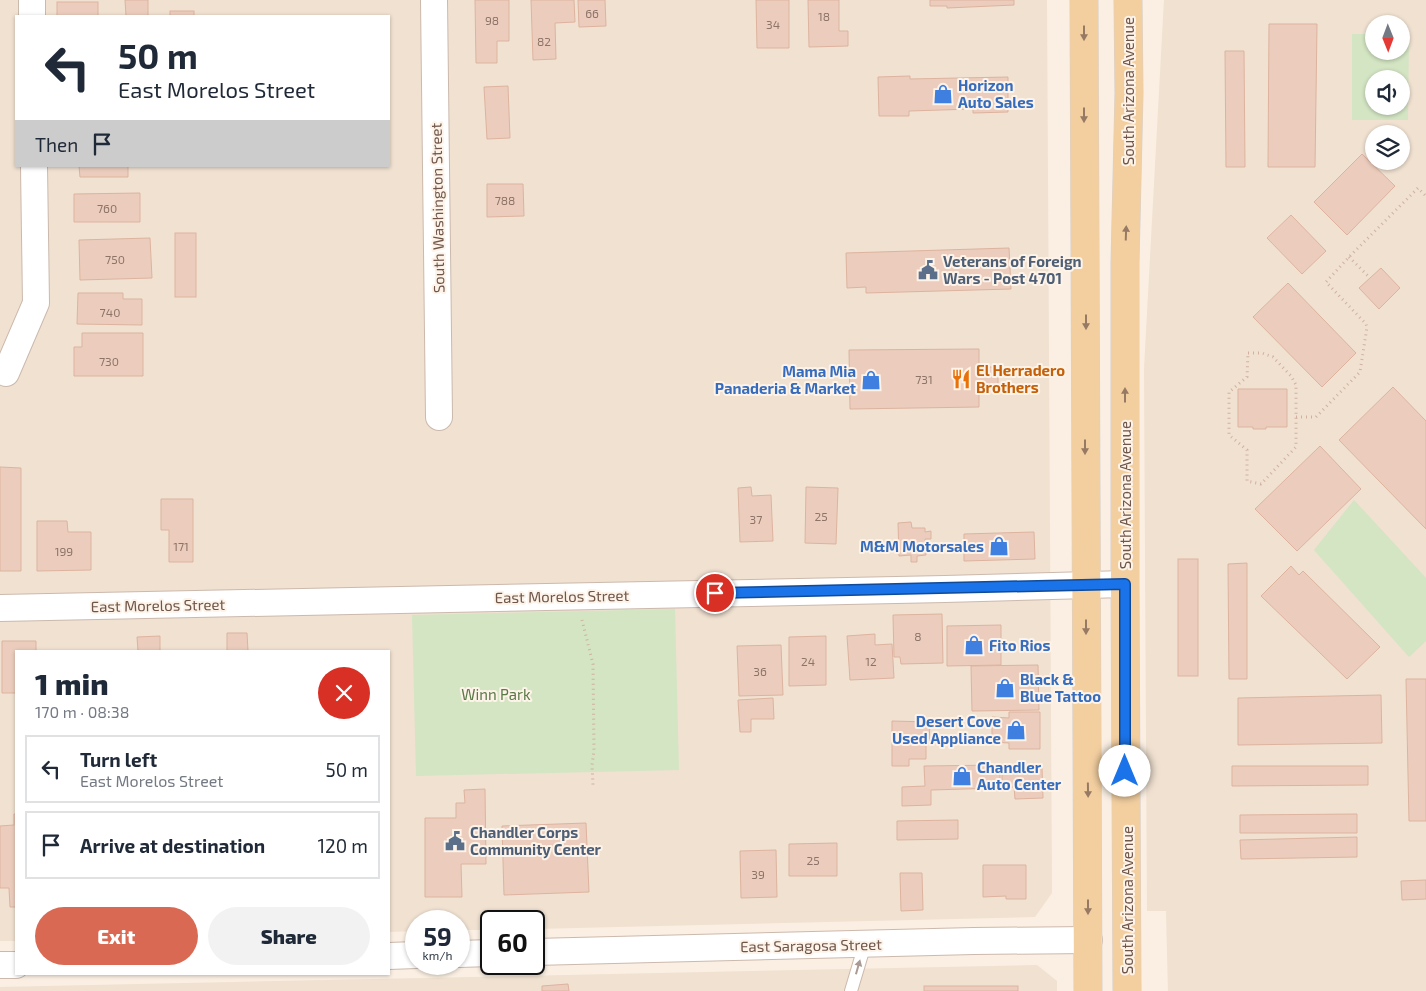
<!DOCTYPE html>
<meta charset="utf-8">
<style>
:root{--surface:#fff;--page:#f2f2f3;--text:#1f2937;--muted:#747a83;--line:#e0e1e3;--accent:#d96952}
body{margin:0;font-family:"Exo 2",sans-serif;background:var(--page);color:var(--text);height:100vh;display:flex;flex-direction:column;font-size:19px;white-space:nowrap}
*{box-sizing:border-box;margin:0}
p{font-size:16px;color:var(--muted)}
.icon{flex:none;width:28px;height:28px;fill:none;stroke:currentColor;stroke-width:2;stroke-linecap:round;stroke-linejoin:round}
.map{position:relative;flex:1;overflow:hidden}
.drawer{position:absolute;left:15px;top:650px;width:375px;height:325px;display:flex;flex-direction:column;background:var(--surface);border-radius:0px;box-shadow:0 1px 4px #0004}
.drawer>*{flex:none}
.guide{position:absolute;left:15px;top:15px;width:375px;height:152px;border-radius:0px;box-shadow:0 1px 4px #0004;background:#fff;color:var(--text);overflow:hidden}
.needle{width:32px;rotate:179deg}
.buttons{position:absolute;left:1365px;top:15px;display:grid;gap:10px}
.buttons a{display:grid;place-items:center;width:45px;height:45px;border-radius:50%;background:var(--surface);box-shadow:0 1px 4px #0004;font-size:25px}
.speed{position:absolute;left:405px;top:910px;display:flex;gap:10px;font-size:25px;font-weight:700;text-align:center}
.speed>*{display:grid;place-content:center;width:65px;height:65px;border-radius:50%;background:var(--surface);box-shadow:0 1px 4px #0004;line-height:1}
.speed small{font-size:12px;font-weight:400}
.speed .limit{border:2px solid #111;border-radius:8px;background:#fff;color:#111}
.pin{position:absolute;display:grid;place-items:center;width:42px;height:42px;color:#fff;margin:-21px;border:2px solid #fff;border-radius:50%;box-shadow:0 1px 5px #0007}
.me{position:absolute;width:55px;margin:-28px;rotate:0deg;stroke-linejoin:round;filter:drop-shadow(0 0 4px #0008)}
.turn{display:flex;align-items:center;gap:18px;height:105px;padding:0 20px;font-size:22px}
.turn .icon{width:65px;height:65px;stroke-width:2.5}
.turn b{display:block;font-size:35px;line-height:42px}
.then{display:flex;align-items:center;height:48px;padding:0 20px;background:#0003;gap:10px;font-size:19px}
.round{display:grid;place-items:center;flex:none;width:52px;height:52px;border-radius:26px;background:var(--page)}
.headline{display:flex;align-items:center;justify-content:space-between;height:85px;padding:0 20px}
h1{font-size:30px;font-weight:800;line-height:38px}
.cta{display:flex;gap:10px;margin-top:auto;padding:10px 20px}
.cta a{flex:1;height:58px;border-radius:30px;background:var(--accent);color:#fff;font-size:20px;font-weight:800;line-height:58px;text-align:center}
.cta a+a{background:var(--page);color:var(--text)}
ul{padding:0;list-style:none}
li{display:flex;align-items:center;gap:15px;height:68px;margin:0 10px 8px;padding:0 10px;border:2px solid var(--line);border-radius:0px}
li div{flex:1}
li b{display:block;font-size:19px}
li em{font-style:normal}
.map>svg:first-child{display:block}
.residential{fill:#f0e1d1;fill-rule:evenodd}
.green{fill:#d3e5c3;fill-rule:evenodd}
.building{fill:#eccdbd;stroke:#ddb39f}
.lines{fill:none;stroke-linecap:round;stroke-linejoin:round}
.lane-casing{stroke:#ccb9ad;stroke-width:14}
.street-casing{stroke:#ccb9ad;stroke-width:28}
.primary-casing{stroke:#d7d0cd;stroke-width:29}
.path{stroke:#d1b0a0;stroke-width:3;stroke-dasharray:1 4;stroke-linecap:butt}
.lane{stroke:#fff;stroke-width:12}
.street{stroke:#fff;stroke-width:26}
.primary{stroke:#f3cfa0;stroke-width:28}
.oneway{fill:#977a64}
.oneway2{fill:#a99a93}
.route-casing{stroke:#114b97;stroke-width:12}
.route{stroke:#1a73e8;stroke-width:9}
.labels{text-anchor:middle;dominant-baseline:central;stroke-width:4;stroke-linejoin:round;paint-order:stroke}
.number-label{font-size:12px;fill:#8e7468}
.shop-label{font-size:15px;font-weight:bold;fill:#366cbe;stroke:#fdf3e8;text-anchor:start}
.street-label{font-size:15px;fill:#6f564b;stroke:#fdf3e8}
.service-label{font-size:15px;font-weight:bold;fill:#4e5e75;stroke:#fdf3e8;text-anchor:start}
.food-label{font-size:15px;font-weight:bold;fill:#c56008;stroke:#fdf3e8;text-anchor:start}
.park-label{font-size:15px;fill:#597947;stroke:#fdf3e8}
</style>
<div class="map">
<svg width="1426" height="991" viewBox="0 0 1426 991">
<rect width="100%" height="100%" fill="#faefe2"/>
<g class="residential">
<path d="M0,0h1047l5,893 -17,24 -501,12v-8h-43v9h-32v-9h-43v10l-27,1v-281h-373v290h-16zM16,16h373v150h-373z"/>
<path d="M1164,0h262v991h-258l-2,-80h-19l-3,-542zM1374,24h27v27h-27zM1374,79h27v27h-27zM1374,134h27v27h-27z"/>
<polygon points="1037,965 1057,981 1057,991 0,991 0,987"/>
</g>
<g class="green">
<path d="M1352,34h22v17h27v-17h8l-1,86h-56zM1374,79h27v27h-27z"/>
<polygon points="1354,500 1426,578 1426,641 1409,657 1314,550"/>
<polygon points="675,609 679,770 416,776 412,615"/>
</g>
<g class="building">
<polygon points="125,0 148,0 148,16 126,16"/>
<polygon points="475,0 509,0 509,41 497,41 497,63 476,63"/>
<polygon points="531,0 574,0 575,22 555,23 556,59 533,60"/>
<polygon points="578,0 605,0 606,26 579,27"/>
<polygon points="756,0 789,0 789,48 757,48"/>
<polygon points="808,0 839,0 839,31 848,31 848,46 809,47"/>
<polygon points="930,0 1014,0 1014,5 947,8 947,6 930,6"/>
<rect x="57" y="2" width="41" height="14"/>
<rect x="170" y="11" width="24" height="5"/>
<polygon points="1269,24 1317,24 1315,167 1268,167"/>
<polygon points="1225,51 1244,51 1245,167 1226,167"/>
<polygon points="910,76 910,79 1008,77 1008,112 973,113 973,109 909,111 909,116 879,116 878,77"/>
<polygon points="508,86 510,138 487,139 484,87"/>
<polygon points="1362,154 1395,186 1347,235 1314,202"/>
<polygon points="79,166 128,166 128,177 80,177"/>
<polygon points="487,184 523,184 524,216 487,217"/>
<polygon points="140,193 140,222 74,222 74,194"/>
<polygon points="1291,215 1326,251 1302,274 1267,238"/>
<rect x="175" y="233" width="21" height="64"/>
<polygon points="150,238 152,278 80,280 79,240"/>
<polygon points="1009,248 1011,289 866,293 866,287 847,288 846,253"/>
<polygon points="1381,268 1400,288 1379,309 1359,288"/>
<polygon points="1288,283 1356,353 1322,387 1253,317"/>
<polygon points="78,293 123,293 123,299 142,299 142,325 77,324"/>
<polygon points="82,333 143,333 143,376 74,376 74,347 82,347"/>
<polygon points="979,349 979,367 998,367 998,391 979,391 979,407 850,409 849,350"/>
<polygon points="1393,387 1426,421 1426,529 1339,440"/>
<polygon points="1238,389 1287,389 1287,427 1266,427 1266,429 1253,429 1253,427 1238,427"/>
<polygon points="1320,446 1361,489 1297,551 1255,509"/>
<polygon points="0,467 21,468 21,571 0,571"/>
<polygon points="751,487 752,496 771,495 773,541 740,542 738,488"/>
<polygon points="806,487 838,488 836,544 805,543"/>
<polygon points="161,499 193,499 193,562 169,562 169,530 161,530"/>
<polygon points="37,521 67,521 68,532 91,532 91,570 37,571"/>
<polygon points="911,522 912,528 925,528 925,532 931,531 931,539 925,539 926,555 917,556 917,562 911,562 911,555 899,556 898,523"/>
<polygon points="1034,532 1035,559 964,561 964,534"/>
<rect x="1178" y="559" width="20" height="117"/>
<polygon points="1247,563 1247,679 1229,679 1228,564"/>
<polygon points="1291,566 1299,575 1303,571 1380,647 1347,679 1261,596"/>
<polygon points="942,614 943,663 901,664 900,657 894,657 893,615"/>
<polygon points="1001,625 1001,665 947,666 947,626"/>
<polygon points="227,633 247,633 248,651 227,651"/>
<polygon points="875,634 875,645 892,644 894,678 850,680 847,636"/>
<polygon points="160,636 160,651 138,651 137,637"/>
<polygon points="826,636 826,685 789,686 789,637"/>
<polygon points="2,641 36,641 36,651 16,651 16,693 2,693"/>
<polygon points="781,645 783,695 739,696 737,646"/>
<polygon points="1038,665 1039,710 972,711 971,666"/>
<polygon points="1406,679 1426,679 1426,821 1409,821"/>
<polygon points="1381,695 1382,743 1238,745 1238,698"/>
<polygon points="773,698 774,719 751,719 751,732 740,732 738,700"/>
<polygon points="1009,712 1040,712 1040,749 1009,749 1009,743 992,742 992,717 1009,718"/>
<polygon points="892,721 930,722 929,744 926,744 926,759 909,759 909,766 892,766"/>
<polygon points="1000,765 1000,788 931,790 931,805 902,806 902,787 925,786 924,766"/>
<polygon points="1232,766 1368,766 1368,785 1232,786"/>
<polygon points="1042,768 1043,798 1015,799 1014,787 1002,788 1002,773 1012,773 1012,769"/>
<polygon points="485,789 486,864 461,864 462,897 425,897 425,818 456,818 456,803 465,803 464,790"/>
<polygon points="14,814 16,814 16,907 10,907 9,888 0,888 0,826 14,825"/>
<polygon points="1357,814 1357,833 1240,833 1240,815"/>
<polygon points="958,820 958,839 897,840 897,821"/>
<polygon points="586,823 589,892 504,895 502,826"/>
<polygon points="1357,837 1357,857 1241,859 1240,840"/>
<polygon points="837,843 837,876 789,876 789,844"/>
<polygon points="776,850 777,897 741,898 740,851"/>
<polygon points="983,865 1026,865 1026,899 1006,899 1006,896 983,897"/>
<polygon points="900,873 922,873 923,910 901,911"/>
<polygon points="1426,880 1426,899 1402,900 1401,881"/>
<polygon points="568,984 569,991 542,991 542,986"/>
<rect x="924" y="986" width="94" height="5"/>
</g>
<g class="lines">
<defs>
<polyline id="lane" points="851,991 865,944"/>
<g id="street">
<polyline points="32,0 32,16"/>
<polyline points="434,0 439,417"/>
<polyline points="6,373 36,303 34,166"/>
<polyline points="0,608 945,589 1125,584"/>
<polyline points="534,952 974,941 1089,940"/>
<polyline points="459,954 491,953"/>
<polyline points="389,956 416,955"/>
<polyline points="0,965 16,965"/>
</g>
<g id="primary">
<polyline points="1084,0 1088,991"/>
<polyline points="1127,991 1125,584 1125,263 1129,93 1128,0"/>
</g>
</defs>
<use href="#lane" class="lane-casing"/>
<use href="#street" class="street-casing"/>
<use href="#primary" class="primary-casing"/>
<g class="path">
<polyline points="1349,257 1368,276"/>
<polygon points="1248,353 1262,353 1273,357 1291,376 1296,385 1296,447 1261,484 1247,481 1247,450 1229,435 1229,392 1247,377"/>
<polyline points="1296,417 1316,417 1360,372 1367,327 1366,324 1326,282 1349,257 1418,188 1426,196"/>
<polyline points="582,620 593,664 594,751 592,765 593,785"/>
</g>
<use href="#lane" class="lane"/>
<use href="#street" class="street"/>
<use href="#primary" class="primary"/>
</g>
<defs><path id="oneway-solid" d="M-6-.8H1V-3.2L6.5 0L1 3.2V.8H-6Z" transform="scale(1.25)"/></defs>
<g class="oneway">
<use href="#oneway-solid" transform="translate(1084 33) rotate(90)"/>
<use href="#oneway-solid" transform="translate(1084 115) rotate(90)"/>
<use href="#oneway-solid" transform="translate(1126 233) rotate(-88)"/>
<use href="#oneway-solid" transform="translate(1086 322) rotate(90)"/>
<use href="#oneway-solid" transform="translate(1125 395) rotate(-90)"/>
<use href="#oneway-solid" transform="translate(1085 447) rotate(90)"/>
<use href="#oneway-solid" transform="translate(1086 627) rotate(90)"/>
<use href="#oneway-solid" transform="translate(1088 790) rotate(89)"/>
<use href="#oneway-solid" transform="translate(1088 907) rotate(90)"/>
</g>
<use class="oneway2" href="#oneway-solid" transform="translate(858 967) rotate(-74)"/>
<g class="lines">
<defs>
<polyline id="route" points="715,593 1125,584 1125,771"/>
</defs>
<use href="#route" class="route-casing"/>
<use href="#route" class="route"/>
</g>
<defs>
<symbol id="shop-bare" viewBox="-9 -9 18 18"><path d="M-5-2.5h2.3a2.7 3.5 0 0 1 5.4 0H5L5.5 6h-11ZM-1.5-2.5h3a1.5 2.3 0 0 0-3 0Z" fill="#3f7fe0" stroke="#fdf3e8" stroke-width="2.5" paint-order="stroke"/></symbol>
<symbol id="civic-bare" viewBox="-9 -9 18 18"><path d="M-.6-6.5H3V-4.5H.6V-3L4-1V1h2V6H-6V1h2V-1L-.6-3ZM-1.2 2.5V6h2.4V2.5Z" fill="#5c6f8a" stroke="#fdf3e8" stroke-width="2.5" paint-order="stroke"/></symbol>
<symbol id="restaurant-bare" viewBox="-9 -9 18 18"><path d="M-5-6h1v4h1v-4h1v4h1v-4h1v5L-1.5 .5V6h-2V.5L-5-1ZM5-6V6H3V1.5H1.5Q1.5-4 5-6Z" fill="#e8710a" stroke="#fdf3e8" stroke-width="2.5" paint-order="stroke"/></symbol>
</defs>
<g fill-rule="evenodd">
<use href="#shop-bare" x="929" y="80" width="28" height="28"/>
<use href="#civic-bare" x="914" y="256" width="28" height="28"/>
<use href="#restaurant-bare" x="947" y="365" width="28" height="28"/>
<use href="#shop-bare" x="857" y="366" width="28" height="28"/>
<use href="#shop-bare" x="985" y="532" width="28" height="28"/>
<use href="#shop-bare" x="960" y="631" width="28" height="28"/>
<use href="#shop-bare" x="991" y="674" width="28" height="28"/>
<use href="#shop-bare" x="1002" y="716" width="28" height="28"/>
<use href="#shop-bare" x="948" y="762" width="28" height="28"/>
<use href="#civic-bare" x="441" y="827" width="28" height="28"/>
</g>
<g class="labels">
<g class="number-label">
<text x="592" y="13">66</text>
<text x="824" y="16">18</text>
<text x="492" y="20">98</text>
<text x="773" y="24">34</text>
<text x="544" y="41">82</text>
<text x="505" y="200">788</text>
<text x="107" y="208">760</text>
<text x="115" y="259">750</text>
<text x="110" y="312">740</text>
<text x="109" y="361">730</text>
<text x="924" y="379">731</text>
<text x="821" y="516">25</text>
<text x="756" y="519">37</text>
<text x="181" y="546">171</text>
<text x="64" y="551">199</text>
<text x="918" y="636">8</text>
<text x="808" y="661">24</text>
<text x="871" y="661">12</text>
<text x="760" y="671">36</text>
<text x="813" y="860">25</text>
<text x="758" y="874">39</text>
</g>
<g class="shop-label">
<text x="958" y="85">Horizon<tspan x="958" dy="17">Auto Sales</tspan></text>
<text x="856" y="371" text-anchor="end">Mama Mia<tspan x="856" dy="17">Panaderia &amp; Market</tspan></text>
<text x="984" y="546" text-anchor="end">M&amp;M Motorsales</text>
<text x="989" y="645">Fito Rios</text>
<text x="1020" y="679">Black &amp;<tspan x="1020" dy="17">Blue Tattoo</tspan></text>
<text x="1001" y="721" text-anchor="end">Desert Cove<tspan x="1001" dy="17">Used Appliance</tspan></text>
<text x="977" y="767">Chandler<tspan x="977" dy="17">Auto Center</tspan></text>
</g>
<g class="street-label">
<text transform="translate(1128 91) rotate(-90)">South Arizona Avenue</text>
<text transform="translate(437 208) rotate(-91)">South Washington Street</text>
<text transform="translate(1125 495) rotate(-90)">South Arizona Avenue</text>
<text transform="translate(562 596) rotate(-1)">East Morelos Street</text>
<text transform="translate(158 605) rotate(-1)">East Morelos Street</text>
<text transform="translate(1127 900) rotate(-90)">South Arizona Avenue</text>
<text transform="translate(811 945) rotate(-1)">East Saragosa Street</text>
</g>
<g class="service-label">
<text x="943" y="261">Veterans of Foreign<tspan x="943" dy="17">Wars - Post 4701</tspan></text>
<text x="470" y="832">Chandler Corps<tspan x="470" dy="17">Community Center</tspan></text>
</g>
<g class="food-label">
<text x="976" y="370">El Herradero<tspan x="976" dy="17">Brothers</tspan></text>
</g>
<g class="park-label">
<text x="496" y="694">Winn Park</text>
</g>
</g>
</svg>
<div class="buttons">
<a><svg class="needle" viewBox="-14 -14 28 28"><path d="M0-13l5 13h-10z" fill="#e53935"/><path d="M0 13l5-13h-10z" fill="#747a83"/></svg></a>
<a><svg class="icon" aria-label="sound" viewBox="0 0 24 24"><path d="M4 9h4l5-4v14l-5-4H4zM17 9q2 3 0 6"/></svg></a>
<a><svg class="icon" aria-label="layers" viewBox="0 0 24 24"><path d="M12 4l9 5-9 5-9-5zM3 14l9 5 9-5"/></svg></a>
</div>
<div class="speed"><div>59<small>km/h</small></div><div class="limit">60</div></div>
<div class="pin" style="left:715px;top:593px;background:#d93025"><svg class="icon" aria-label="arrive" viewBox="0 0 24 24"><path d="M6 21V4h12l-3 4 3 4H6"/></svg></div>
<svg class="me" style="left:1125px;top:771px" viewBox="-20 -20 40 40"><circle r="19" fill="#fff"/><path d="M0-13L10 11 0 6-10 11z" fill="#1a73e8"/></svg>
<div class="guide">
<div class="turn"><svg class="icon" aria-label="left" viewBox="0 0 24 24"><path d="M17 20v-9H6M10 6l-5 5 5 5"/></svg><div><b>50 m</b>East Morelos Street</div></div>
<div class="then">Then<svg class="icon" aria-label="arrive" viewBox="0 0 24 24"><path d="M6 21V4h12l-3 4 3 4H6"/></svg></div>
</div>
<section class="drawer">
<div class="headline"><div><h1>1 min</h1><p>170 m · 08:38</p></div><a class="round" style="background:#d93025;color:#fff"><svg class="icon" aria-label="close" viewBox="0 0 24 24"><path d="M6 6l12 12M18 6L6 18"/></svg></a></div>
<ul>
<li><svg class="icon" aria-label="left" viewBox="0 0 24 24"><path d="M17 20v-9H6M10 6l-5 5 5 5"/></svg><div><b>Turn left</b><p>East Morelos Street</p></div><em>50 m</em></li>
<li><svg class="icon" aria-label="arrive" viewBox="0 0 24 24"><path d="M6 21V4h12l-3 4 3 4H6"/></svg><div><b>Arrive at destination</b></div><em>120 m</em></li>
</ul>
<div class="cta"><a>Exit</a><a>Share</a></div>
</section>
</div>
